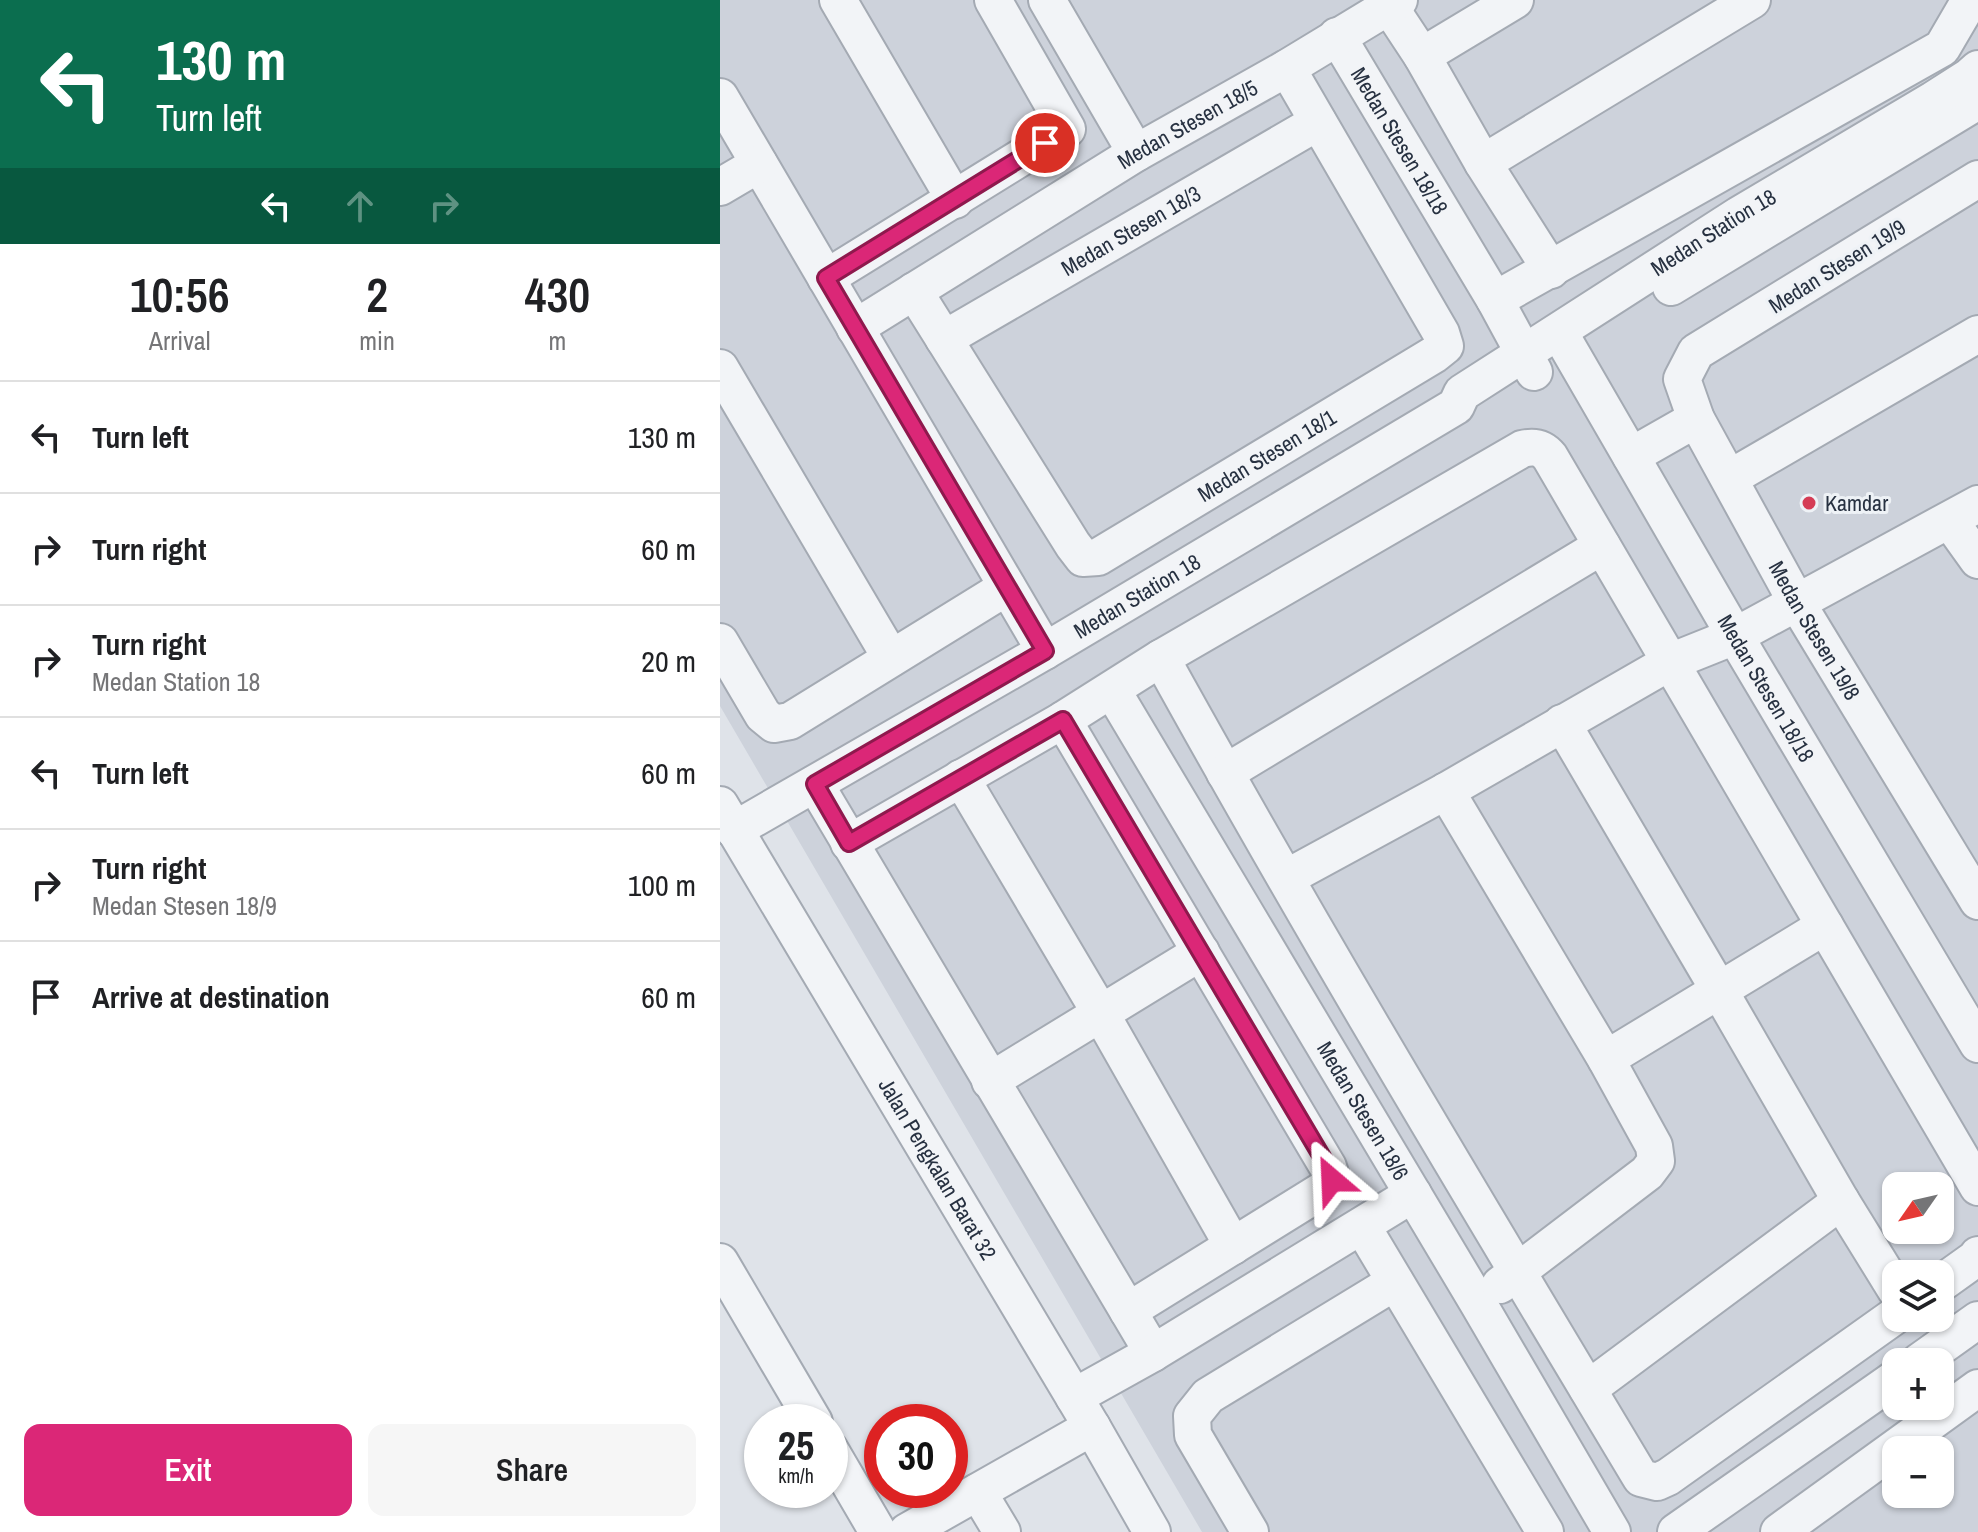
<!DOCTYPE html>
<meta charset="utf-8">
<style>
:root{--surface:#fff;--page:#f6f6f6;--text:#202124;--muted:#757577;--line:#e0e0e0;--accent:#db2777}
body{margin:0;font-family:"Archivo Narrow",sans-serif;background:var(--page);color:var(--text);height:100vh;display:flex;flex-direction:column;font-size:30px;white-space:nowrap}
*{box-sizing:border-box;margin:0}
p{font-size:26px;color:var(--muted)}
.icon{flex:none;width:44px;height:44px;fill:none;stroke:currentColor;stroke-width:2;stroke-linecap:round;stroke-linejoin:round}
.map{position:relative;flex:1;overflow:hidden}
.sheet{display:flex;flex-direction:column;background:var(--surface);width:720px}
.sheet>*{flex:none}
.guide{background:#0b6e4f;color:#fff;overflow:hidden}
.needle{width:52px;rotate:236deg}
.buttons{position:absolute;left:1162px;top:1172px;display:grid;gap:16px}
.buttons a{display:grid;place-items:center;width:72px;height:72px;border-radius:16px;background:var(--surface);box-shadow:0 2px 6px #0004;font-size:40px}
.speed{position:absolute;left:24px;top:1404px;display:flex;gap:16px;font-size:40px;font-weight:700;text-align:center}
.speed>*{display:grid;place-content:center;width:104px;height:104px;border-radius:50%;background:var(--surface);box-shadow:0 2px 6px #0004;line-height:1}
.speed small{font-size:20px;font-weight:400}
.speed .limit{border:12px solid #d22;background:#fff;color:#111}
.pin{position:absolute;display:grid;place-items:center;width:68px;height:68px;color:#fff;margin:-34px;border:4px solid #fff;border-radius:50%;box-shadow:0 2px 8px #0007}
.me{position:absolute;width:88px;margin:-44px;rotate:334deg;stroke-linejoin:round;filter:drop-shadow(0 0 6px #0008)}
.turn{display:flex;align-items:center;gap:28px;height:168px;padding:0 24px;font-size:36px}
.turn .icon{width:104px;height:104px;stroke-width:2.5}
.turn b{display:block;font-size:56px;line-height:68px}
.lanes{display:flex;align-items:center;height:76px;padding:0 24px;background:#0003;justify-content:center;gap:40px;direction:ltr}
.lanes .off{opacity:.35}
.eta{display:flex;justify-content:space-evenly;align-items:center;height:136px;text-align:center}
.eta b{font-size:48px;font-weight:600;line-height:56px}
.primary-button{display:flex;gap:16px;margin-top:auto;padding:16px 24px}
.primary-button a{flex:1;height:92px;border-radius:16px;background:var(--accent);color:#fff;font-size:32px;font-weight:600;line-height:92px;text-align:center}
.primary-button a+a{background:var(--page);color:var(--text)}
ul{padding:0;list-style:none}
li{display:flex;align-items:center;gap:24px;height:112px;padding:0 24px;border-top:2px solid var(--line)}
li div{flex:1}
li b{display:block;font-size:30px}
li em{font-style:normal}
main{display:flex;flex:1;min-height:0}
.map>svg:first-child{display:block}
.built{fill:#cdd2db;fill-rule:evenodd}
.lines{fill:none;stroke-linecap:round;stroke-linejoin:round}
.minor-casing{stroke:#a4aab3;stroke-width:40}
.minor{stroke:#f2f4f7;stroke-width:36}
.route-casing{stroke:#8e194d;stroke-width:20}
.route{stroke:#db2777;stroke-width:14}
.poi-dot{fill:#d53c55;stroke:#eef2f6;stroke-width:3}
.labels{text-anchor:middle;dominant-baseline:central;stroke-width:6;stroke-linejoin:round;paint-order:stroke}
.street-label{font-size:22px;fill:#273141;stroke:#eef2f6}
.poi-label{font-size:22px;fill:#273141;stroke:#eef2f6;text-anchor:start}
</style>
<main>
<section class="sheet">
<div class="guide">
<div class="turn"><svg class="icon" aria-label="left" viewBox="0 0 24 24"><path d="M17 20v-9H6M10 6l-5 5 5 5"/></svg><div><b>130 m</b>Turn left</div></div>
<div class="lanes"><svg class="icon" aria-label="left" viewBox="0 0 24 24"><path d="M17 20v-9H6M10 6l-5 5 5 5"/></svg><svg class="icon off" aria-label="ahead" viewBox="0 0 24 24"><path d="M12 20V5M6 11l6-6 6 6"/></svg><svg class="icon off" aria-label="right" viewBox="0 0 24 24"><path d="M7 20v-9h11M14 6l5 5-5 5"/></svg></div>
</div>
<div class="eta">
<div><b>10:56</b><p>Arrival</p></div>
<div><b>2</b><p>min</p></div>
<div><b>430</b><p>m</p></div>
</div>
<ul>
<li><svg class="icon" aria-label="left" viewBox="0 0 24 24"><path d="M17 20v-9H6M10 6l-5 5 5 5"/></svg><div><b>Turn left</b></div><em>130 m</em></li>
<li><svg class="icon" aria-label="right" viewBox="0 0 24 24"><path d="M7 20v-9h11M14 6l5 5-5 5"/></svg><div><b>Turn right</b></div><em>60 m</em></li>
<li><svg class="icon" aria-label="right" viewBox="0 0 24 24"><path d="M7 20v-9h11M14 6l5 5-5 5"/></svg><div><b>Turn right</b><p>Medan Station 18</p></div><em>20 m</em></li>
<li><svg class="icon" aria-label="left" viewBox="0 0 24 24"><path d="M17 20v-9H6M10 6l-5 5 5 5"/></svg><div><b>Turn left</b></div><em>60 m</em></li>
<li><svg class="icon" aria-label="right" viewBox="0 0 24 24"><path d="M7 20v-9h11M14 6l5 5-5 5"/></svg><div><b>Turn right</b><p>Medan Stesen 18/9</p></div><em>100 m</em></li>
<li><svg class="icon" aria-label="arrive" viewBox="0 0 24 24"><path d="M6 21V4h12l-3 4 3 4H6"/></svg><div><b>Arrive at destination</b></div><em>60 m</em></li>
</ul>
<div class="primary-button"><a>Exit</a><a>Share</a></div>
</section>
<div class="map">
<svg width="1258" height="1532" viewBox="0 0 1258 1532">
<rect width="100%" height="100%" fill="#dfe3e9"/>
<path class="built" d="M0,0h1258v1532h-776l-482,-826zM1176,1186h44v44h-44zM1176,1274h44v44h-44zM1176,1362h44v44h-44zM1176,1450h44v44h-44z"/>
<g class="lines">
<defs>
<g id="minor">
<polyline points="118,0 235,200"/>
<polyline points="327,0 416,153"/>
<polyline points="669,6 702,56 763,163 831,270"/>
<path id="s1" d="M617,36l158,264 39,72"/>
<polyline points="702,56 795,0"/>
<polyline points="0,97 325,651"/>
<polyline points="763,163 1032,0"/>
<path id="s2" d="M1258,179l-282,173 -14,27 14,40 101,184 181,298"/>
<polyline points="0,187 39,164"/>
<polyline points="106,278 347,129 273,0"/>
<polyline points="951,287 1258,101"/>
<path id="s3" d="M194,291l159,254 10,13 15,-1 337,-203 10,-8 -4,-13 -154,-265"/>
<polyline points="775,300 1222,48 1250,0"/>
<path id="s4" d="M135,328l281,-175 151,-85 112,-68"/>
<path id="s5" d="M839,332l176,304 243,408"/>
<path id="s6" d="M224,339l374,-217"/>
<polyline points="0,368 171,658"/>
<polyline points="911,456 976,419"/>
<polyline points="1010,478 1258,334"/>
<polyline points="1230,521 1258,560"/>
<polyline points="0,642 43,715 54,724 70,721 287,587"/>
<path d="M441,658c153,277 317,548 480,820l16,4 11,-5 228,-162"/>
<path id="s7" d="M392,690l366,613 134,229"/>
<polyline points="343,720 608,1167 612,1180 603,1190 408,1311"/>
<polyline points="842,723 999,990 1121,1201 1176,1290"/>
<polyline points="505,773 882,546"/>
<polyline points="241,778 381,1014 513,1246"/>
<polyline points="95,784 433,1353"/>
<polyline points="726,791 886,1059 934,1146 936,1161 927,1173 780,1285"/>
<path id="s8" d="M0,805l372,622 60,105"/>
<path id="s9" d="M14,830l311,-179 411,-245 6,-13 277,-178 194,-115 36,-23 9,-8"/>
<path d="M129,843l214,-123 98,-62 361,-209c12,-3 20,-2 28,8l428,730"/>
<polyline points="566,878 726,791 950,662 1015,636 1258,504"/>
<polyline points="886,1059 1105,926"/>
<polyline points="270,1081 481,952"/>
<polyline points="642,1226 825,1532"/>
<polyline points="0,1262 94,1422"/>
<polyline points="1220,1284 1255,1259 1258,1255"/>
<polyline points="1199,1362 1258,1320"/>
<polyline points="868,1389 1121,1201"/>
<polyline points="354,1397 433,1353 693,1194"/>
<polyline points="110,1450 158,1532"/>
<polyline points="258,1492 282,1532"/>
<polyline points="187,1532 372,1427"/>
<polyline points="530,1532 473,1435 472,1416 488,1396 675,1282"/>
<polyline points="956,1532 1176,1378"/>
<polyline points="1059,1532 1258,1388"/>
</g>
</defs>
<use href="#minor" class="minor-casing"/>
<use href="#minor" class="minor"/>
</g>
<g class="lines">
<defs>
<polyline id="route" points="325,143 106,278 325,651 95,784 129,843 343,720 608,1167 612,1180"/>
</defs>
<use href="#route" class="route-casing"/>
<use href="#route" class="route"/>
</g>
<circle class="poi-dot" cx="1089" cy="503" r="8"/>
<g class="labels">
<g class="street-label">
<text stroke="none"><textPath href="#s4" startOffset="390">Medan Stesen 18/5</textPath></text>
<text stroke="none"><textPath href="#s1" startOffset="122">Medan Stesen 18/18</textPath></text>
<text stroke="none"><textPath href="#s6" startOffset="216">Medan Stesen 18/3</textPath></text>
<text stroke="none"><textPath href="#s9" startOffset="1150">Medan Station 18</textPath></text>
<text transform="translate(1117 266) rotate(-32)">Medan Stesen 19/9</text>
<text stroke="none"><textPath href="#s3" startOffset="528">Medan Stesen 18/1</textPath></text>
<text stroke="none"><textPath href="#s9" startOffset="466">Medan Station 18</textPath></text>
<text stroke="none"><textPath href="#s2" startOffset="646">Medan Stesen 19/8</textPath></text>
<text stroke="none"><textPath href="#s5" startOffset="412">Medan Stesen 18/18</textPath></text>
<text stroke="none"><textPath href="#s7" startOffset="490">Medan Stesen 18/6</textPath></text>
<text stroke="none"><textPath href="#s8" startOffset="424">Jalan Pengkalan Barat 32</textPath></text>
</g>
<g class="poi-label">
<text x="1105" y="503">Kamdar</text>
</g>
</g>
</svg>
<div class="buttons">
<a><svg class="needle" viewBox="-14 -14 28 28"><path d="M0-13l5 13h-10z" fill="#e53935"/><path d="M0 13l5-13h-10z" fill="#757577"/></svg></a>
<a><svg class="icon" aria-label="layers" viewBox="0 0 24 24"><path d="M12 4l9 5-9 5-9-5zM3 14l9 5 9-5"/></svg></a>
<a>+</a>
<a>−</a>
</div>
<div class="speed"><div>25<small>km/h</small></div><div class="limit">30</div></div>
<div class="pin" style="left:325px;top:143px;background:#d93025"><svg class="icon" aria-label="arrive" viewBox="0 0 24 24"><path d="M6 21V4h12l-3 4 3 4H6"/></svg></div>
<svg class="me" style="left:612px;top:1180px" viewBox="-20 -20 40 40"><path d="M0-17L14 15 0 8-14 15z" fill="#db2777" stroke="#fff" stroke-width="4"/></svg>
</div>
</main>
